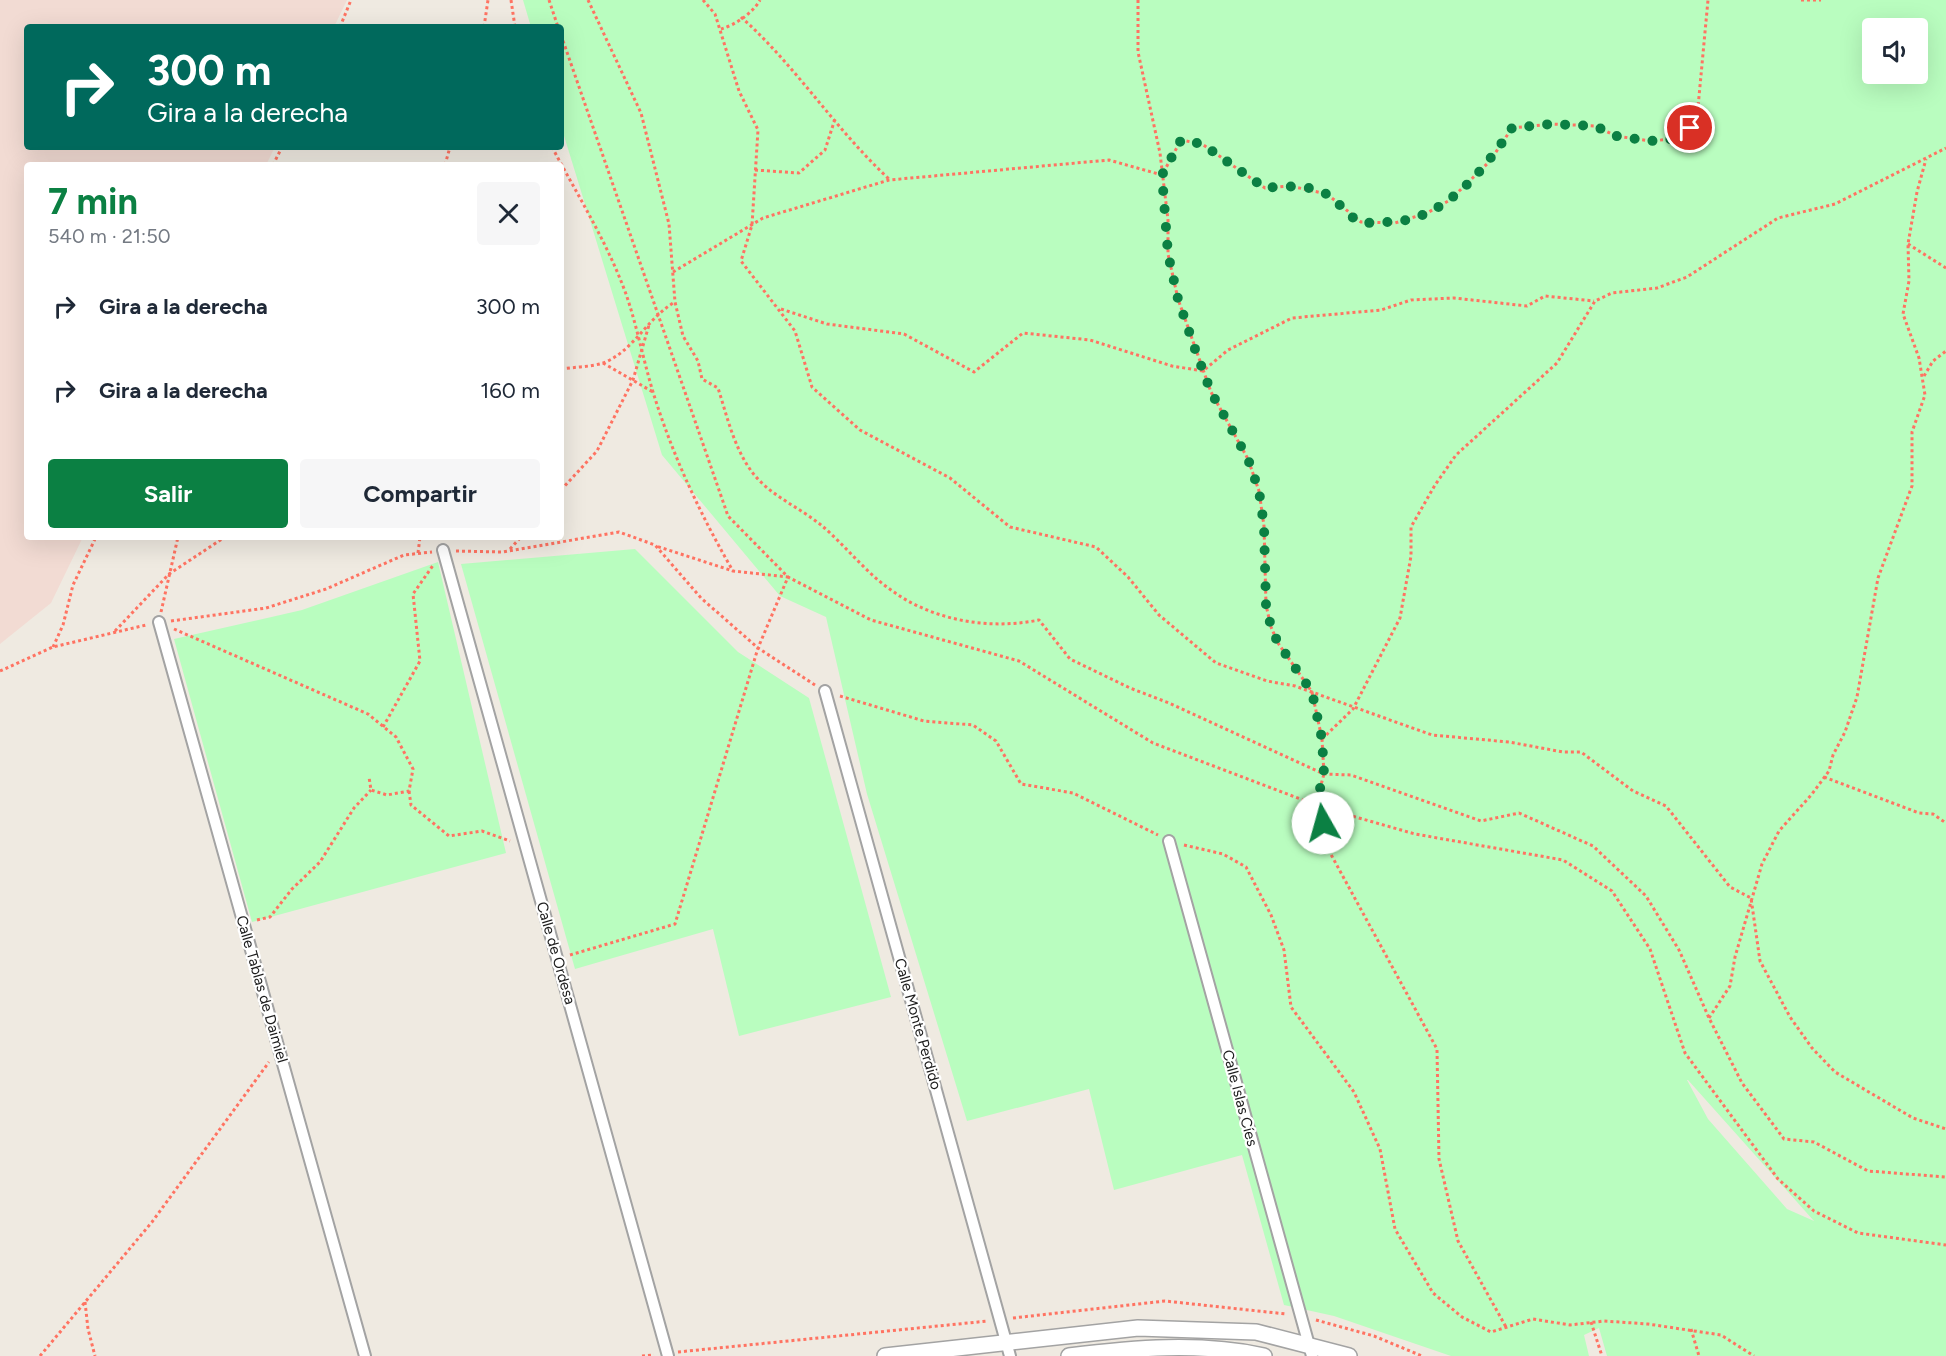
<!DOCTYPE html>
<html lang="es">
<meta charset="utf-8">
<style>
:root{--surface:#fff;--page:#f6f6f7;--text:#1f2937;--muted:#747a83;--accent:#0b8043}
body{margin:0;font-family:Figtree,sans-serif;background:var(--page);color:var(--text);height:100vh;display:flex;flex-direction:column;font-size:22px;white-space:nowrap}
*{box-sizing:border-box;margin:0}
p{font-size:20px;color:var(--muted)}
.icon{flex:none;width:33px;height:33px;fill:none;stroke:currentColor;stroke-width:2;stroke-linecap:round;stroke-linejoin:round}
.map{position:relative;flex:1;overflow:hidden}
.details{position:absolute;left:24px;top:162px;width:540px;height:378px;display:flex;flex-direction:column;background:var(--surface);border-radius:6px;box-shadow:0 6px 24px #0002}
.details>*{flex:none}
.guide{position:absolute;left:24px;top:24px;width:540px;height:126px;border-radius:6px;box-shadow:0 6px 24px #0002;background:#00695c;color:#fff;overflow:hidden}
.buttons{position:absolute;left:1862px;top:18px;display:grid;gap:12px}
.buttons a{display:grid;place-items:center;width:66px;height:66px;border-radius:6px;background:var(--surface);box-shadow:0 6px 24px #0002;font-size:30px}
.pin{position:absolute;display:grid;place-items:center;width:51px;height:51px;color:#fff;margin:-26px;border:3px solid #fff;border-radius:50%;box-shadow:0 2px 6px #0007}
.me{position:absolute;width:66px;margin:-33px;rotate:353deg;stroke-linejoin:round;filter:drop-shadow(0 0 4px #0008)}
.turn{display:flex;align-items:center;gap:21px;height:126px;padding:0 24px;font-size:27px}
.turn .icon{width:78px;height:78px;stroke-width:2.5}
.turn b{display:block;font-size:42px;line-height:51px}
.round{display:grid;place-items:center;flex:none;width:63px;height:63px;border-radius:6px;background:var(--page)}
.head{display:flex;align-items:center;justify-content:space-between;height:102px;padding:0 24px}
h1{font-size:36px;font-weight:700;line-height:45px;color:var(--accent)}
.action{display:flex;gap:12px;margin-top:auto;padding:12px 24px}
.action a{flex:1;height:69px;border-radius:6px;background:var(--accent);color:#fff;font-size:24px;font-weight:700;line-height:69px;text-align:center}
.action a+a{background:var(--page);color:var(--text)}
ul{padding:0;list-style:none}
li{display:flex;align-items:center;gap:18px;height:84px;padding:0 24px}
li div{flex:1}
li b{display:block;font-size:22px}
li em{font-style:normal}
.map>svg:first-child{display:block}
.military{fill:#f2dbd3}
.park{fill:#b9fdbf;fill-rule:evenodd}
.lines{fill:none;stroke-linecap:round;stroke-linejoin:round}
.pedestrian-casing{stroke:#a3a3a3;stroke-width:14}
.minor-casing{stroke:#a3a3a3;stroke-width:18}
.path{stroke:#ff7362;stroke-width:3;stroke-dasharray:3 3;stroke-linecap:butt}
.pedestrian{stroke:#fff;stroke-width:10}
.minor{stroke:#fff;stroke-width:15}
.route{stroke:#0b8043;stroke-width:10;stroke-dasharray:0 18}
.labels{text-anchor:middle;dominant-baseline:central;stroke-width:4.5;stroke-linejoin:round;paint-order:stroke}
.street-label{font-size:15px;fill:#1c1c1c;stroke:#fff}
</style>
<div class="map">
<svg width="1946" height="1356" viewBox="0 0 1946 1356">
<rect width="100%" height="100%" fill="#efeae1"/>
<polygon class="military" points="0,0 347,0 334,27 27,27 27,147 275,147 266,165 27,165 27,537 83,537 51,603 0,644"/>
<g class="park">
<path d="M523,0h1423v1356h-339l-8,-28 -15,7 5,21h-138l-117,-40 -50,-11 -42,-150 -128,35 -25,-101 -122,32 -100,-327 -41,-177 -46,-21 -118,-141 -101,-329v-99h-30zM1872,28h45v46h-45zM1687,1080h1l126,141 -27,-12 -79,-90z"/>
<polygon points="635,549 738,652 809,698 891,997 739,1036 713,929 575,969 461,564"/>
<polygon points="438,562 506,853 252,922 174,639 302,610"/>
</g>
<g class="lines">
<defs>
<g id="pedestrian">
<polyline points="443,550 668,1356"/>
<polyline points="159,622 365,1356"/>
<polyline points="825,691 1010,1356"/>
<polyline points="1169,841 1312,1356"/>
</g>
<g id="minor">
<polyline points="885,1356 1138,1328 1256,1332 1349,1356"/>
<path d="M1069,1356c64,-8 131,-14 195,0"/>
</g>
</defs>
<use href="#pedestrian" class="pedestrian-casing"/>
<use href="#minor" class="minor-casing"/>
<g class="path">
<polyline points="511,0 515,27"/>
<polyline points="549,0 558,27"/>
<path d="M588,0l53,113 28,111 6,78 8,34 15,25 4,18 16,9c9,28 16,60 34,84 17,23 47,35 69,53 24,20 44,47 70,65 42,31 99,40 148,30l31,39 60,29 39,15 155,71 27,1 130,46 38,-8 74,33 53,50 33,54 30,68 33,65 42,56 30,3 54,29 78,6"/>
<polyline points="703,0 715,14 739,91 758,130 752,225 741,261 795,331 812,387 860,430 950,478 1010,527 1096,547 1128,577 1159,615 1216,663 1267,681 1295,686 1432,735 1509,742 1563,752 1581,752 1633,791 1666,806 1730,887 1751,898 1760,961 1790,1017 1812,1048 1835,1072 1913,1118 1946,1129"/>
<polyline points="1138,0 1138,52 1160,153 1168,220 1168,254 1178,299 1211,392 1248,459 1259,491 1264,526 1266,605 1271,627 1278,643 1312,692 1322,739 1324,774 1319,792 1324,808 1322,838 1437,1049 1439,1159 1458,1241 1506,1327"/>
<polyline points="1801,0 1821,0"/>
<path d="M741,17c55,49 94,112 148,162"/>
<polyline points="340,27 351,0"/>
<polyline points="484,27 488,0"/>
<path d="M721,29c14,-4 32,-16 39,-29"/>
<polyline points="561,35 728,516 788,577 871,620 1019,661 1153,743 1324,808 1415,834 1563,860 1612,891 1650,949 1685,1053 1778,1179 1814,1211 1858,1233 1946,1245"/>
<path d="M552,147c26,49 55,95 74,147 11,32 17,65 27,98 19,62 47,122 80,179"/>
<polyline points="273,165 282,147"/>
<polyline points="445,165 450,147"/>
<polyline points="755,170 799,173 825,150 835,119"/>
<polyline points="1908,244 1946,268"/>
<polyline points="673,272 763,218 889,180 1109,160 1162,175 1181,140 1202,144 1265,188 1290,186 1327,194 1361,222 1395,223 1427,213 1450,200 1490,161 1512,128 1551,124 1595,126 1616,136 1651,141 1682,138 1697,118 1708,0"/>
<polyline points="781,309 827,324 904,334 974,372 1023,333 1090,340 1172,366 1203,371 1228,350 1292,318 1381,310 1411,300 1454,298 1527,306 1545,296 1594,301"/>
<polyline points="603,363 653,392"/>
<path d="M561,369c13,-2 30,-2 42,-6 30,-11 45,-46 72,-61"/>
<polyline points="1924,376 1933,361 1946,351"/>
<polyline points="561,490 597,451 633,380 649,325"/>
<polyline points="510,549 521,537"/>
<polyline points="456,551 503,552 619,532 655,545 701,598 758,648 815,685"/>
<polyline points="418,553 420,537"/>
<polyline points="161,612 178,537"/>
<polyline points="171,621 266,608 326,589 404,555 432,552"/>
<polyline points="174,629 368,714 396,737 413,769 409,791 387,795 371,790 369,777"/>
<polyline points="115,631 169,574 225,537"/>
<polyline points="53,647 63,625 73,585 96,537"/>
<polyline points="0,671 53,647 146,625"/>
<polyline points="840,696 924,721 973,725 996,741 1021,784 1073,793 1158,835"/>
<polyline points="383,727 420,661 413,594 434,564"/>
<polyline points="1322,739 1353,709 1400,618 1411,556 1411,527 1435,485 1456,455 1557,363 1595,301 1612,293 1657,288 1687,277 1778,218 1835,204 1946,148"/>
<polyline points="1824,777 1919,813 1933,814 1946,823"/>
<polyline points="409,791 411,805 449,836 482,831 510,841"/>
<polyline points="1184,845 1223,854 1246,867 1271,915 1284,950 1291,1007 1354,1092 1380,1149 1395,1229 1433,1293 1462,1317 1491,1332 1533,1319 1570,1325 1604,1321 1648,1324 1721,1335 1754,1356"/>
<polyline points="257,920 270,917 292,889 320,862 354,808 371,790"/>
<polyline points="570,955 675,924 758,648 788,577 733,571 656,546"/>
<polyline points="1709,1018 1730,986 1735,957 1762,864 1779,831 1812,794 1829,771 1833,755 1845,732 1857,697 1878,578 1912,486 1912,432 1925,395 1919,358 1903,314 1909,281 1908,244 1917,192 1926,159"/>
<polyline points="85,1302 88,1329 95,1356"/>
<polyline points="1013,1318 1165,1301 1286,1314"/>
<polyline points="1316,1320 1374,1336 1422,1356"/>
<polyline points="1591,1322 1602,1356"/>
<polyline points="1691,1329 1699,1356"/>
<polyline points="678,1352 988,1321"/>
<polyline points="40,1356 152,1222 269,1062"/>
<polyline points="642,1356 654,1355"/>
</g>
<use href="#pedestrian" class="pedestrian"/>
<use href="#minor" class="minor"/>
</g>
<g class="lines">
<path class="route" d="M1323,823l1,-15 -5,-16 5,-18 -2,-35 -10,-47 -34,-49 -7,-16 -5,-22 -2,-79 -5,-35 -11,-32 -37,-67 -15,-40 -18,-53 -10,-45 -6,-79 19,-35 21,4 63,44c19,-2 46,-4 63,7 11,7 21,22 32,27 6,2 17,0 24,0 57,2 99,-50 128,-94l39,-4 44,2 21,10 35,5 31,-3 8,-10"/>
</g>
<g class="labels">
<g class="street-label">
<text transform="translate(556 953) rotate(74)">Calle de Ordesa</text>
<text transform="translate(262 989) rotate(74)">Calle Tablas de Daimiel</text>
<text transform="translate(918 1024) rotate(74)">Calle Monte Perdido</text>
<text transform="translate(1240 1098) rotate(75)">Calle Islas Cíes</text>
</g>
</g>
</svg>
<div class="buttons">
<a><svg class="icon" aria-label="sound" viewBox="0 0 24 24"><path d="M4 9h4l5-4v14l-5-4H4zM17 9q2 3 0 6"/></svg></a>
</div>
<div class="pin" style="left:1690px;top:128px;background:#d93025"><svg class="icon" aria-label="arrive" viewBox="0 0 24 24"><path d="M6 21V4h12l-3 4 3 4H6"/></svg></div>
<svg class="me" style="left:1323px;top:823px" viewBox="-20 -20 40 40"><circle r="19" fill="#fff"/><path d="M0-13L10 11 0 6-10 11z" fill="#0b8043"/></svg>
<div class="guide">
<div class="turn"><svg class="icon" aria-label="right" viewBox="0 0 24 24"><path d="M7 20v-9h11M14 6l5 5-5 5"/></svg><div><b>300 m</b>Gira a la derecha</div></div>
</div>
<section class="details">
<div class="head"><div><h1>7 min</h1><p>540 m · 21:50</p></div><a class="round"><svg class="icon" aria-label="close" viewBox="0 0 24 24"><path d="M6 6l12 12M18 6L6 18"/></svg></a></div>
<ul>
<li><svg class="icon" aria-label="right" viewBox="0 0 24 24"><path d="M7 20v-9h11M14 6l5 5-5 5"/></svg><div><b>Gira a la derecha</b></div><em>300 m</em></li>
<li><svg class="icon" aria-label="right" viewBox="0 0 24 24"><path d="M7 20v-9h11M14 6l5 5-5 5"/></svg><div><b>Gira a la derecha</b></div><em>160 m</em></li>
</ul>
<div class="action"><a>Salir</a><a>Compartir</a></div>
</section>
</div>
